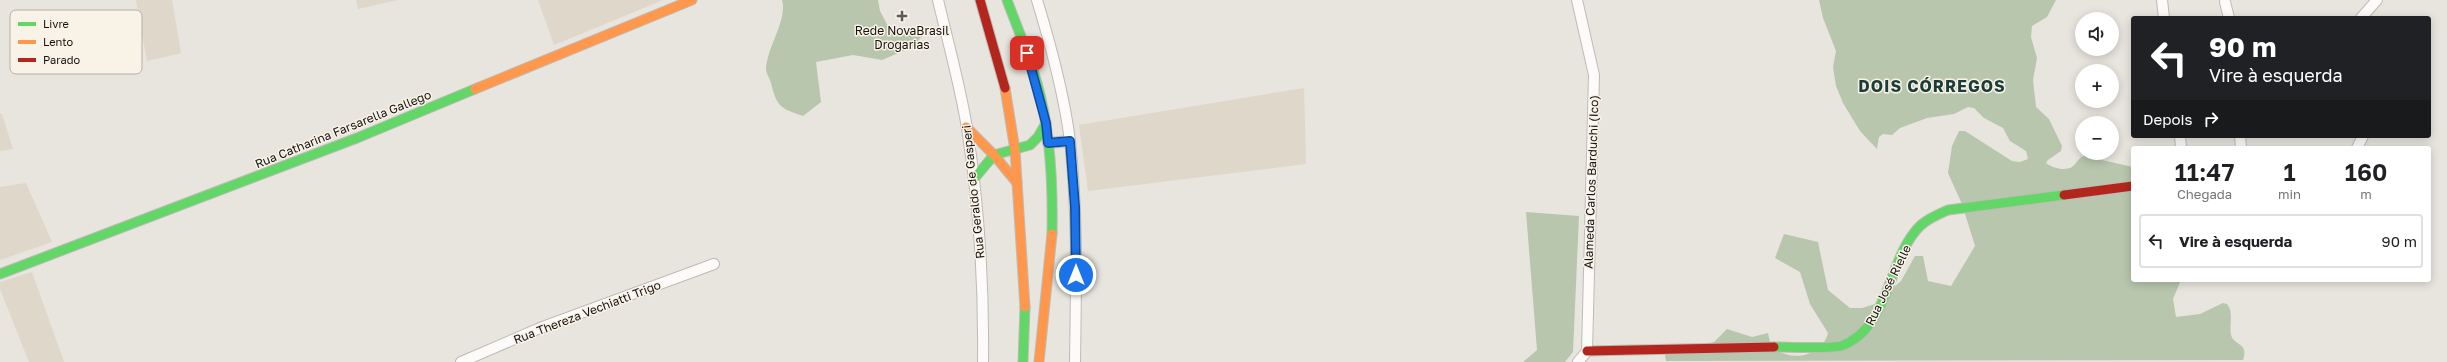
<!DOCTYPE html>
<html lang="pt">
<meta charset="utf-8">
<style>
:root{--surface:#fff;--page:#f6f6f6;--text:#202124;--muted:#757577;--line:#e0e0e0}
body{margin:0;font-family:"Golos Text",sans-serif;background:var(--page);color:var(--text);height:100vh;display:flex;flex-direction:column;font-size:15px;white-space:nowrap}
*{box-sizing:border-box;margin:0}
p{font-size:13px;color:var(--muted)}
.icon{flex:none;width:22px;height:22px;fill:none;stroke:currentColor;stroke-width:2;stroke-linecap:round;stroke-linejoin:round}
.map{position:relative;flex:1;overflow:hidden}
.sheet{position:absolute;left:2131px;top:146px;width:300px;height:136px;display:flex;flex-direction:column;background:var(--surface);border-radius:4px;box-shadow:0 2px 10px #0003}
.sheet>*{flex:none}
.banner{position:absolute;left:2131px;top:16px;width:300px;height:122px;border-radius:4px;box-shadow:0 2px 10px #0003;background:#202124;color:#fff;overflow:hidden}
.controls{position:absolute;left:2075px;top:12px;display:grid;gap:8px}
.controls a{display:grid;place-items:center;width:44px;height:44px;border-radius:50%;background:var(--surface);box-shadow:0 2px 10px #0003;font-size:20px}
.pin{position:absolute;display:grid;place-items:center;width:34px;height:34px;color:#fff;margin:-17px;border-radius:8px;box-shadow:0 2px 6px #0006}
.me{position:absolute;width:44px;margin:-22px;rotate:0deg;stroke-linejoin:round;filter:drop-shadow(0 0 3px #0008)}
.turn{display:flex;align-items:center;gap:14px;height:84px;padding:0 12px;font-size:18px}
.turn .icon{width:52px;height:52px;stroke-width:2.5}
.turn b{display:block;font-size:28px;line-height:34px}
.then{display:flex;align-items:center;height:38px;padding:0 12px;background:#0003;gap:8px;font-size:15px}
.eta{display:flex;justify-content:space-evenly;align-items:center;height:68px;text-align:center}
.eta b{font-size:24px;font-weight:600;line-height:28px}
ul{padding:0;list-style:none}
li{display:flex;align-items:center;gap:12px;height:54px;margin:0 8px 6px;padding:0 4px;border:2px solid var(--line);border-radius:4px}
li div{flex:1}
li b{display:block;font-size:15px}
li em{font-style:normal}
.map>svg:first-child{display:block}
.built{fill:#ded7ca}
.forest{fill:#b8c6ad}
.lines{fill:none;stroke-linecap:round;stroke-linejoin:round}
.street-casing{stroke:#bebbb6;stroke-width:12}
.fast-casing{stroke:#bebbb6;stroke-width:11}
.slow-casing{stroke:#bebbb6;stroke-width:11}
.jam-casing{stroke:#bebbb6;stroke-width:11}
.street{stroke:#fcfbfa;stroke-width:10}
.fast{stroke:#63d668;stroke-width:9}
.slow{stroke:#ff974d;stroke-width:9}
.jam{stroke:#b3261e;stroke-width:9}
.route-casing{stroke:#114b97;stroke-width:10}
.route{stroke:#1a73e8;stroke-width:7}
.poi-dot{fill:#5f5c57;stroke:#f9f2e7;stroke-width:1.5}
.labels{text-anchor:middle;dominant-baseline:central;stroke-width:3;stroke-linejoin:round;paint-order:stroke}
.poi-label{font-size:12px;fill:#15130f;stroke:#f9f2e7}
.street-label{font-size:12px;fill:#15130f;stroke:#f9f2e7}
.district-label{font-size:16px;font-weight:bold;letter-spacing:1px;fill:#1b3c38;stroke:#f9f2e7}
.key{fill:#f9f2e7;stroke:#b5afa6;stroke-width:1}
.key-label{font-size:11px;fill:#15130f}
</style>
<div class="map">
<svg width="2447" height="362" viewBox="0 0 2447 362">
<rect width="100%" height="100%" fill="#e8e4de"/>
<g class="built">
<polygon points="136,0 172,0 181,53 147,61"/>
<polygon points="356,0 398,0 358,9"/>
<polygon points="538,0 663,0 554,45"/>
<polygon points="1304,88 1306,164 1088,191 1079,125"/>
<polygon points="0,114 2,114 13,149 0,151"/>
<polygon points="26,183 52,242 0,260 0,187"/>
<polygon points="32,272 64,362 29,362 0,289 0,282"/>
</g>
<g class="forest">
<path d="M782,0h96l2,11 10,19 15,4 20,-1 -13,14 -30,13 -29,-5 -37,7 5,40 -18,14c-23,-8 -26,-9 -32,-33 -1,-4 -5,-10 -5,-14 1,-22 22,-50 16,-69z"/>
<path d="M1819,0h237l-9,17 -15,9 -1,11 6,21 -4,22 3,27 13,12 13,27 -1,5 -13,9 -2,3c6,5 21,9 27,3 5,-4 5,-8 11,-10l49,11v113h48l-8,19 3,18 24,-3 23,-11 4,1c7,8 2,20 4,31 3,11 18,7 12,25l-577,1 -1,-6 49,-13 13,-13 25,8 16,-4c1,5 2,11 5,15 18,14 49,9 55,-15l-18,-29 -10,-32 -25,-14 9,-24 34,8 10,48 22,18h12l13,-4 26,-23 14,-25h8l5,25 23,5 24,-40 -13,-42 -14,-31 4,-27 7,-15h6l47,30 8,1 8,-3 -2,-8 -16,-10 -7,-13 -19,-10 -10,-10 -6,-1 -14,7 -27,4 -27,10 -8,7 -9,-1 -4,3 -2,12 -17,-18 -17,-28 -7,-17 -3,-19 3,-16 -13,-33z"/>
<polygon points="1526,212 1579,216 1573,352 1565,362 1523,362 1537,350"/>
</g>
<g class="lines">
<defs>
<g id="street">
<path d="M938,0c10,42 22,85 29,128 12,77 17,156 16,234"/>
<path d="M1037,0c14,46 27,93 33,141 8,74 6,147 5,221"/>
<polyline points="1577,0 1594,75 1587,351 1578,362"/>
<polyline points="2162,0 2164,18"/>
<polyline points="2225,2 2229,18"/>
<polyline points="2361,18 2377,0"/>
<polyline points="2180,136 2181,148"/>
<polyline points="2240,136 2241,148"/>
<polyline points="1048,143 1070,141"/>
<polyline points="2357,148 2363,136"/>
<polyline points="461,362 540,328 714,264"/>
</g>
<g id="fast">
<path d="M1007,0c10,27 22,55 30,83 14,48 16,101 15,151"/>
<polyline points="973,180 994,155 1030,145 1038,137 1046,123"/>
<polyline points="0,274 357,138 475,89"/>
<path d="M1774,347c14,0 56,2 67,-1 50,-18 46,-89 80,-121 8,-7 18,-11 27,-15l116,-15"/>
<polyline points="1023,362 1025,307"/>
</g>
<g id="slow">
<polyline points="1005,88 1015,150 1025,307"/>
<polyline points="475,89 692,0"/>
<polyline points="966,127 994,155 1017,183"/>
<polyline points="1039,362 1052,234"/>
</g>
<g id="jam">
<polyline points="980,0 1005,88"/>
<polyline points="2064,195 2133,186"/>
<polyline points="1587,351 1774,347"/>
</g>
</defs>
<use href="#street" class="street-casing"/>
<use href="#fast" class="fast-casing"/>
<use href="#slow" class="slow-casing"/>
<use href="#jam" class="jam-casing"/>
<use href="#street" class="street"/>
<use href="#fast" class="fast"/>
<use href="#slow" class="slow"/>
<use href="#jam" class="jam"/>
</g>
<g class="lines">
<defs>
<polyline id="route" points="1027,53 1046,123 1048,143 1070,141 1075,207 1076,275"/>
</defs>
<use href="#route" class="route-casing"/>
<use href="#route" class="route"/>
</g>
<path class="poi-dot" d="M900 10h4v4h4v4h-4v4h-4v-4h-4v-4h4z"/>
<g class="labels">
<g class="poi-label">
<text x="902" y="30">Rede NovaBrasil<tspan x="902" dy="14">Drogarias</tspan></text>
</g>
<g class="street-label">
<text transform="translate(343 129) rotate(-22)">Rua Catharina Farsarella Gallego</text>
<text transform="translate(1591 182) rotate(-88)">Alameda Carlos Barduchi (Ico)</text>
<text transform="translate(973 192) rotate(-96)">Rua Geraldo de Gasperi</text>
<text transform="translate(1888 285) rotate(-64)">Rua José Rielle</text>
<text transform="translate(587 312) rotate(-21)">Rua Thereza Vechiatti Trigo</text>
</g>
<g class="district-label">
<text x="1932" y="86">DOIS CÓRREGOS</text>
</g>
</g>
<rect x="10" y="10" width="132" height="64" rx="6" class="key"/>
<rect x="18" y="22" width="18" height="4" fill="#63d668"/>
<rect x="18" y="40" width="18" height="4" fill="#ff974d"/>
<rect x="18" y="58" width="18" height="4" fill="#b3261e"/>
<g class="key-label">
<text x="43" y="28">Livre</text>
<text x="43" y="46">Lento</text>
<text x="43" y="64">Parado</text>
</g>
</svg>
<div class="controls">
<a><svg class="icon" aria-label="sound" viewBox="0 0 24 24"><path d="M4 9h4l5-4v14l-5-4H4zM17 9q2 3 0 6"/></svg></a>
<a>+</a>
<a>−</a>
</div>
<div class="pin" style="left:1027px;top:53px;background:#d93025"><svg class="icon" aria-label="arrive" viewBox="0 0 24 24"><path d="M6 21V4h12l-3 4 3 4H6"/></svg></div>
<svg class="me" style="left:1076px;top:275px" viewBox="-20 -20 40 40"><circle r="17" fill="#1a73e8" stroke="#fff" stroke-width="3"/><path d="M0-11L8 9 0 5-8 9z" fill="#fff"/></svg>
<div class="banner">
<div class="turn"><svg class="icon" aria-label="left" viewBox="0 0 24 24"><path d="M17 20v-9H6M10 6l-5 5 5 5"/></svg><div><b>90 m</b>Vire à esquerda</div></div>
<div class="then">Depois<svg class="icon" aria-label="right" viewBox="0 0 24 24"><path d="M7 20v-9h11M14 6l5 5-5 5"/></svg></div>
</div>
<section class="sheet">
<div class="eta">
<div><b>11:47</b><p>Chegada</p></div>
<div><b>1</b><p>min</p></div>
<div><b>160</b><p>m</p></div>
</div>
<ul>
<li><svg class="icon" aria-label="left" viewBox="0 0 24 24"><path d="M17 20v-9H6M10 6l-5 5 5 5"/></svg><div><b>Vire à esquerda</b></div><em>90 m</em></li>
</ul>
</section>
</div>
